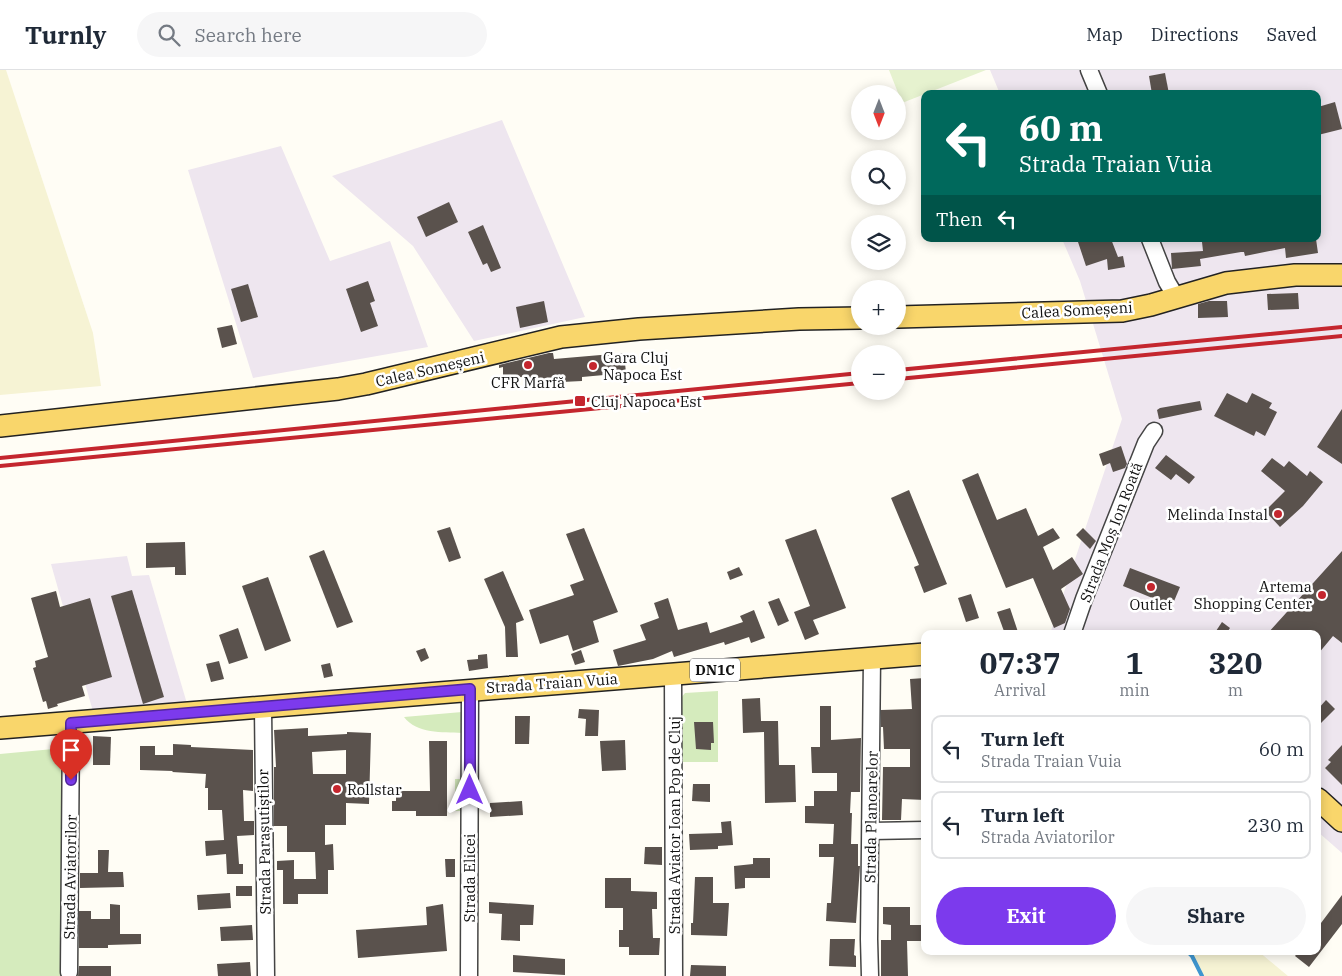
<!DOCTYPE html>
<meta charset="utf-8">
<style>
:root{--surface:#fff;--page:#f6f6f7;--text:#1f2937;--muted:#747a83;--line:#e0e1e3;--accent:#7c3aed}
body{margin:0;font-family:"IBM Plex Serif",serif;background:var(--page);color:var(--text);height:100vh;display:flex;flex-direction:column;font-size:19px;white-space:nowrap}
*{box-sizing:border-box;margin:0}
p{font-size:16px;color:var(--muted)}
.icon{flex:none;width:28px;height:28px;fill:none;stroke:currentColor;stroke-width:2;stroke-linecap:round;stroke-linejoin:round}
.map{position:relative;flex:1;overflow:hidden}
.sheet{position:absolute;left:921px;top:560px;width:400px;height:325px;display:flex;flex-direction:column;background:var(--surface);border-radius:10px;box-shadow:0 2px 12px #0003}
.sheet>*{flex:none}
.top-card{position:absolute;left:921px;top:20px;width:400px;height:152px;border-radius:10px;box-shadow:0 2px 12px #0003;background:#00695c;color:#fff;overflow:hidden}
.needle{width:32px;rotate:180deg}
.controls{position:absolute;left:851px;top:15px;display:grid;gap:10px}
.controls a{display:grid;place-items:center;width:55px;height:55px;border-radius:50%;background:var(--surface);box-shadow:0 2px 12px #0003;font-size:25px}
.pin{position:absolute;display:grid;place-items:center;width:42px;height:42px;color:#fff;margin:-51px -21px;border-radius:50% 50% 50% 0;rotate:-45deg;box-shadow:0 0 5px #0007}
.pin .icon{rotate:45deg}
.me{position:absolute;width:55px;margin:-28px;rotate:0deg;stroke-linejoin:round;filter:drop-shadow(0 0 4px #0008)}
.turn{display:flex;align-items:center;gap:18px;height:105px;padding:0 15px;font-size:22px}
.turn .icon{width:65px;height:65px;stroke-width:2.5}
.turn b{display:block;font-size:35px;line-height:42px}
.then{display:flex;align-items:center;height:48px;padding:0 15px;background:#0003;gap:10px;font-size:19px}
.eta{display:flex;justify-content:space-evenly;align-items:center;height:85px;text-align:center}
.eta b{font-size:30px;font-weight:800;line-height:35px}
.button{display:flex;gap:10px;margin-top:auto;padding:10px 15px}
.button a{flex:1;height:58px;border-radius:30px;background:var(--accent);color:#fff;font-size:20px;font-weight:800;line-height:58px;text-align:center}
.button a+a{background:var(--page);color:var(--text)}
ul{padding:0;list-style:none}
li{display:flex;align-items:center;gap:15px;height:68px;margin:0 10px 8px;padding:0 5px;border:2px solid var(--line);border-radius:10px}
li div{flex:1}
li b{display:block;font-size:19px}
li em{font-style:normal}
header{display:flex;align-items:center;gap:30px;box-sizing:border-box;height:70px;padding:0 25px;background:var(--surface);border-bottom:1px solid var(--line)}
header strong{font-size:24px}
nav{display:flex;gap:28px;margin-inline-start:auto;font-size:18px}
.search{width:350px;height:45px;background:var(--page);display:flex;align-items:center;gap:12px;box-sizing:border-box;padding:0 18px;border-radius:28px;color:var(--muted);font-size:19px}
.map>svg:first-child{display:block}
.industrial{fill:#eee6ef}
.farmland{fill:#f6f3d4}
.green{fill:#d5ebbd}
.pitch{fill:#e6f2cf}
.lines{fill:none;stroke-linecap:round;stroke-linejoin:round}
.stream{stroke:#3f96cf;stroke-width:4}
.building{fill:#5a524d;fill-rule:evenodd}
.minor-casing{stroke:#444;stroke-width:19}
.major-casing{stroke:#222;stroke-width:24}
.minor{stroke:#fff;stroke-width:16}
.major{stroke:#f9d66b;stroke-width:21}
.rail{stroke:#c4262e;stroke-width:4}
.route-casing{stroke:#51269a;stroke-width:12}
.route{stroke:#7c3aed;stroke-width:9}
.poi-dot{fill:#c4262e;stroke:#fff;stroke-width:2}
.labels{text-anchor:middle;dominant-baseline:central;stroke-width:5;stroke-linejoin:round;paint-order:stroke}
.shield{fill:#fff;stroke:#585858;stroke-width:1}
.shield-label{font-size:14px;font-weight:bold;fill:#111}
.street-label{font-size:15px;fill:#111;stroke:#fff}
.poi-label{font-size:15px;fill:#111;stroke:#fff;text-anchor:start}
</style>
<header>
<strong>Turnly</strong>
<div class="search"><svg class="icon" aria-label="search" viewBox="0 0 24 24"><circle cx="10" cy="10" r="6"/><path d="M15 15l6 6"/></svg>Search here</div>
<nav><a>Map</a><a>Directions</a><a>Saved</a></nav>
</header>
<div class="map">
<svg width="1342" height="906" viewBox="0 0 1342 906">
<rect width="100%" height="100%" fill="#fffdf5"/>
<g class="industrial">
<polygon points="990,0 1342,0 1342,783 1318,762 1318,564 1050,564 1122,349 1080,211 1062,169 1318,169 1318,24 1000,24"/>
<polygon points="502,50 585,247 474,271 413,176 332,106"/>
<polygon points="281,76 330,191 390,171 428,277 253,308 188,100"/>
<polygon points="127,486 132,506 149,505 188,637 94,645 51,494"/>
</g>
<g class="farmland">
<polygon points="0,0 6,0 93,263 101,316 0,325"/>
<polygon points="1188,881 1258,881 1288,906 1201,906 1199,898"/>
</g>
<g class="green">
<polygon points="718,621 718,692 682,692 681,628 685,623"/>
<path d="M462,642v21c-20,-1 -45,1 -58,-16z"/>
<polygon points="64,678 64,906 0,906 0,684"/>
<rect x="455" y="709" width="9" height="32"/>
</g>
<polygon class="pitch" points="889,0 986,0 902,33"/>
<g class="lines">
<polyline class="stream" points="1187,881 1192,886 1202,906"/>
</g>
<g class="building">
<polygon points="1165,3 1169,24 1152,24 1149,6"/>
<polygon points="1335,32 1342,59 1318,65 1318,37"/>
<polygon points="449,132 458,152 426,167 417,147"/>
<polygon points="483,155 501,198 491,202 487,193 483,195 468,162"/>
<polygon points="1087,169 1111,169 1118,187 1123,186 1125,197 1108,200 1107,189 1086,196 1078,172"/>
<polygon points="1223,169 1269,169 1270,172 1289,169 1316,169 1318,183 1286,188 1285,178 1245,186 1244,182 1241,182 1200,189 1201,196 1172,199 1171,183 1203,181 1202,172"/>
<polygon points="368,211 375,231 370,233 378,256 361,262 346,219"/>
<polygon points="248,214 258,247 241,252 231,219"/>
<polygon points="1298,223 1299,239 1268,240 1267,224"/>
<polygon points="544,231 548,252 520,258 516,237"/>
<polygon points="1209,231 1227,231 1228,247 1198,248 1198,234"/>
<polygon points="232,255 237,274 222,278 217,258"/>
<polygon points="549,283 553,283 554,289 624,283 626,303 582,307 582,311 562,312 562,310 523,309 523,307 503,308 503,297 499,298 499,295"/>
<polygon points="1227,323 1247,333 1252,323 1272,333 1269,338 1277,342 1265,366 1256,361 1254,366 1214,346"/>
<polygon points="1200,331 1202,340 1159,349 1157,340 1160,338"/>
<polygon points="1342,339 1342,394 1317,377"/>
<polygon points="1121,376 1127,394 1125,398 1113,402 1110,393 1103,396 1099,384"/>
<polygon points="1166,385 1195,407 1189,414 1176,404 1171,410 1155,398"/>
<polygon points="1272,388 1284,397 1289,391 1307,406 1310,401 1323,412 1303,436 1280,457 1265,441 1285,421 1261,401"/>
<polygon points="978,403 997,450 1026,438 1038,466 1053,458 1060,468 1043,477 1053,500 1072,487 1083,504 1061,519 1070,539 1065,553 1054,558 1033,508 1006,518 962,410"/>
<polygon points="909,420 947,514 924,523 914,497 919,495 891,428"/>
<polygon points="450,457 461,488 449,492 437,461"/>
<polygon points="584,458 618,542 593,551 599,572 573,581 568,565 540,574 529,540 574,525 570,515 584,510 566,464"/>
<polygon points="1083,458 1096,471 1090,479 1076,465"/>
<polygon points="816,459 846,538 813,550 819,564 805,570 794,542 810,536 785,470"/>
<polygon points="185,472 186,505 175,505 175,497 146,498 146,473"/>
<polygon points="324,480 353,552 337,558 309,486"/>
<polygon points="1342,481 1342,573 1333,566 1318,584 1318,564 1267,564"/>
<polygon points="739,497 743,505 730,510 727,502"/>
<polygon points="1130,498 1180,517 1172,536 1123,516"/>
<polygon points="503,501 524,550 516,553 518,587 506,587 505,557 484,509"/>
<polygon points="268,507 291,571 265,581 242,516"/>
<polygon points="132,520 164,627 143,634 111,526"/>
<polygon points="56,521 60,537 90,528 112,607 82,616 85,626 57,634 58,636 48,639 46,631 43,632 33,598 36,597 35,591 48,587 31,528"/>
<polygon points="971,524 979,548 966,552 958,528"/>
<polygon points="668,528 678,560 707,552 710,563 743,552 740,546 754,540 765,568 751,573 749,567 725,575 724,572 674,587 672,581 653,589 618,596 613,580 646,570 640,555 659,548 654,533"/>
<polygon points="779,528 789,551 778,556 768,532"/>
<polygon points="1010,538 1018,562 1005,564 997,542"/>
<polygon points="1222,552 1230,558 1226,564 1214,564"/>
<polygon points="238,558 248,588 229,594 219,565"/>
<polygon points="425,578 429,588 421,592 416,581"/>
<polygon points="581,580 585,592 575,595 571,584"/>
<polygon points="487,584 488,598 469,601 467,590 478,589 478,585"/>
<polygon points="219,591 224,609 211,612 206,594"/>
<polygon points="330,593 333,606 324,608 321,595"/>
<polygon points="925,608 925,730 902,729 901,750 882,750 883,697 910,697 910,679 884,679 883,657 881,657 881,640 912,639 910,609"/>
<polygon points="760,628 761,651 778,651 779,695 795,695 796,732 765,733 764,662 743,663 742,629"/>
<polygon points="1326,630 1335,639 1318,656 1318,639"/>
<polygon points="820,636 831,636 831,670 861,668 860,722 851,722 850,743 852,743 851,774 858,774 858,796 860,796 856,853 826,851 827,833 831,833 834,787 819,787 819,774 833,774 834,754 805,753 805,736 814,736 814,721 837,721 837,703 812,703 811,677 820,677"/>
<polygon points="579,639 599,640 598,666 585,666 586,649 578,648"/>
<polygon points="515,646 530,646 529,674 515,674"/>
<polygon points="694,652 713,652 714,673 711,673 711,680 696,679"/>
<path d="M308,658v8l39,-2v-2l24,1 -2,71 -23,-1v22h-21v20l8,-1 1,26h-6v24h-30v10h-15v-34h-6v-9l17,-1v19h22l-1,-27h-28v-26h-13v-59h2l-2,-37zM346,680v24h-33l-1,-22z"/>
<polygon points="93,666 111,667 110,695 93,695"/>
<polygon points="625,670 626,700 602,701 600,671"/>
<polygon points="429,671 447,671 447,746 416,746 416,741 392,741 392,731 396,731 396,721 430,721"/>
<polygon points="173,674 191,675 191,677 253,680 253,721 243,720 244,751 254,751 254,765 237,766 239,794 243,794 243,804 227,804 226,784 206,786 205,771 224,770 222,740 208,740 208,718 205,718 206,704 172,702 173,701 140,700 140,676 155,676 155,685 173,685"/>
<polygon points="1342,675 1342,715 1325,698 1331,692 1328,690"/>
<polygon points="693,714 710,714 710,732 692,731"/>
<polygon points="522,731 523,745 490,747 490,733"/>
<polygon points="731,751 733,775 718,776 718,779 690,780 689,764 722,763 721,752"/>
<polygon points="645,777 662,777 662,795 644,794"/>
<polygon points="98,780 109,780 108,802 123,802 124,817 80,818 80,803 98,803"/>
<polygon points="753,788 770,788 770,808 745,808 745,818 735,819 734,796 753,794"/>
<polygon points="445,789 455,789 455,807 446,807"/>
<polygon points="695,807 713,807 713,833 729,833 727,866 691,865 691,853 693,853"/>
<polygon points="605,808 631,808 631,821 657,822 657,839 652,839 653,868 660,868 659,885 629,885 629,877 619,877 619,860 623,860 623,838 605,838"/>
<rect x="236" y="816" width="16" height="10"/>
<polygon points="230,823 231,838 198,840 197,825"/>
<polygon points="1342,825 1342,854 1309,897 1295,886 1299,881 1318,881 1318,857"/>
<polygon points="489,832 534,835 533,855 520,855 520,871 501,870 502,844 489,843"/>
<polygon points="110,834 120,835 120,864 141,864 141,874 108,875 108,878 79,878 79,841 91,841 91,849 110,849"/>
<polygon points="443,834 447,881 358,888 356,860 427,855 426,837"/>
<polygon points="883,837 910,837 910,855 925,855 925,871 907,871 908,906 881,906 881,870 891,870 891,855 883,854"/>
<polygon points="252,855 253,870 221,871 220,857"/>
<polygon points="830,869 855,869 854,885 856,886 856,897 829,896"/>
<polygon points="513,885 565,889 565,905 513,902"/>
<polygon points="250,892 251,906 218,906 217,894"/>
<polygon points="691,895 726,896 726,906 690,906"/>
<polygon points="79,896 111,896 111,906 78,906"/>
</g>
<g class="lines">
<defs>
<g id="minor">
<polyline points="1089,0 1099,24"/>
<polyline points="1150,169 1167,212 1176,227"/>
<polyline points="1072,564 1084,529 1146,373 1154,361"/>
<polyline points="673,603 674,906"/>
<polyline points="263,638 266,906"/>
<polyline points="871,761 925,760"/>
<polyline points="69,902 71,653"/>
<polyline points="469,906 470,619"/>
<polyline points="870,906 869,869 872,588"/>
</g>
<g id="major">
<polyline points="898,247 1122,241 1151,235 1226,213 1295,205 1342,205"/>
<polyline points="0,356 338,319 366,314 561,267 639,259 799,249 860,248"/>
<polyline points="0,658 925,584"/>
<polyline points="1318,729 1342,751"/>
</g>
</defs>
<use href="#minor" class="minor-casing"/>
<use href="#major" class="major-casing"/>
<use href="#minor" class="minor"/>
<use href="#major" class="major"/>
<g class="rail">
<polyline points="898,300 1342,257"/>
<polyline points="898,309 1342,266"/>
<polyline points="0,388 860,303"/>
<polyline points="0,396 860,313"/>
</g>
</g>
<g class="lines">
<defs>
<polyline id="route" points="71,710 71,653 470,619 470,720"/>
</defs>
<use href="#route" class="route-casing"/>
<use href="#route" class="route"/>
</g>
<g class="poi-dot">
<circle cx="528" cy="295" r="5"/>
<circle cx="593" cy="296" r="5"/>
<rect x="574" y="325" width="12" height="12" rx="2.5"/>
<circle cx="1278" cy="444" r="5"/>
<circle cx="1151" cy="517" r="5"/>
<circle cx="1322" cy="525" r="5"/>
<circle cx="337" cy="719" r="5"/>
</g>
<g class="labels">
<rect class="shield" x="690" y="588.5" width="50" height="23" rx="4"/>
<g class="shield-label">
<text x="715" y="600">DN1C</text>
</g>
<g class="street-label">
<text transform="translate(1077 240) rotate(-3)">Calea Someșeni</text>
<text transform="translate(430 299) rotate(-13)">Calea Someșeni</text>
<text transform="translate(1111 462) rotate(-69)">Strada Moș Ion Roată</text>
<text transform="translate(552 613) rotate(-4)">Strada Traian Vuia</text>
<text transform="translate(871 747) rotate(-89)">Strada Planoarelor</text>
<text transform="translate(674 755) rotate(-90)">Strada Aviator Ioan Pop de Cluj</text>
<text transform="translate(264 772) rotate(-91)">Strada Parașutiștilor</text>
<text transform="translate(70 807) rotate(-89)">Strada Aviatorilor</text>
<text transform="translate(469 808) rotate(-90)">Strada Elicei</text>
</g>
<g class="poi-label">
<text x="603" y="287">Gara Cluj<tspan x="603" dy="17">Napoca Est</tspan></text>
<text x="528" y="312" text-anchor="middle">CFR Marfă</text>
<text x="591" y="331">Cluj Napoca Est</text>
<text x="1268" y="444" text-anchor="end">Melinda Instal</text>
<text x="1312" y="516" text-anchor="end">Artema<tspan x="1312" dy="17">Shopping Center</tspan></text>
<text x="1151" y="534" text-anchor="middle">Outlet</text>
<text x="347" y="719">Rollstar</text>
</g>
</g>
</svg>
<div class="controls">
<a><svg class="needle" viewBox="-14 -14 28 28"><path d="M0-13l5 13h-10z" fill="#e53935"/><path d="M0 13l5-13h-10z" fill="#747a83"/></svg></a>
<a><svg class="icon" aria-label="search" viewBox="0 0 24 24"><circle cx="10" cy="10" r="6"/><path d="M15 15l6 6"/></svg></a>
<a><svg class="icon" aria-label="layers" viewBox="0 0 24 24"><path d="M12 4l9 5-9 5-9-5zM3 14l9 5 9-5"/></svg></a>
<a>+</a>
<a>−</a>
</div>
<div class="pin" style="left:71px;top:710px;background:#d93025"><svg class="icon" aria-label="arrive" viewBox="0 0 24 24"><path d="M6 21V4h12l-3 4 3 4H6"/></svg></div>
<svg class="me" style="left:470px;top:720px" viewBox="-20 -20 40 40"><path d="M0-17L14 15 0 8-14 15z" fill="#7c3aed" stroke="#fff" stroke-width="4"/></svg>
<div class="top-card">
<div class="turn"><svg class="icon" aria-label="left" viewBox="0 0 24 24"><path d="M17 20v-9H6M10 6l-5 5 5 5"/></svg><div><b>60 m</b>Strada Traian Vuia</div></div>
<div class="then">Then<svg class="icon" aria-label="left" viewBox="0 0 24 24"><path d="M17 20v-9H6M10 6l-5 5 5 5"/></svg></div>
</div>
<section class="sheet">
<div class="eta">
<div><b>07:37</b><p>Arrival</p></div>
<div><b>1</b><p>min</p></div>
<div><b>320</b><p>m</p></div>
</div>
<ul>
<li><svg class="icon" aria-label="left" viewBox="0 0 24 24"><path d="M17 20v-9H6M10 6l-5 5 5 5"/></svg><div><b>Turn left</b><p>Strada Traian Vuia</p></div><em>60 m</em></li>
<li><svg class="icon" aria-label="left" viewBox="0 0 24 24"><path d="M17 20v-9H6M10 6l-5 5 5 5"/></svg><div><b>Turn left</b><p>Strada Aviatorilor</p></div><em>230 m</em></li>
</ul>
<div class="button"><a>Exit</a><a>Share</a></div>
</section>
</div>
